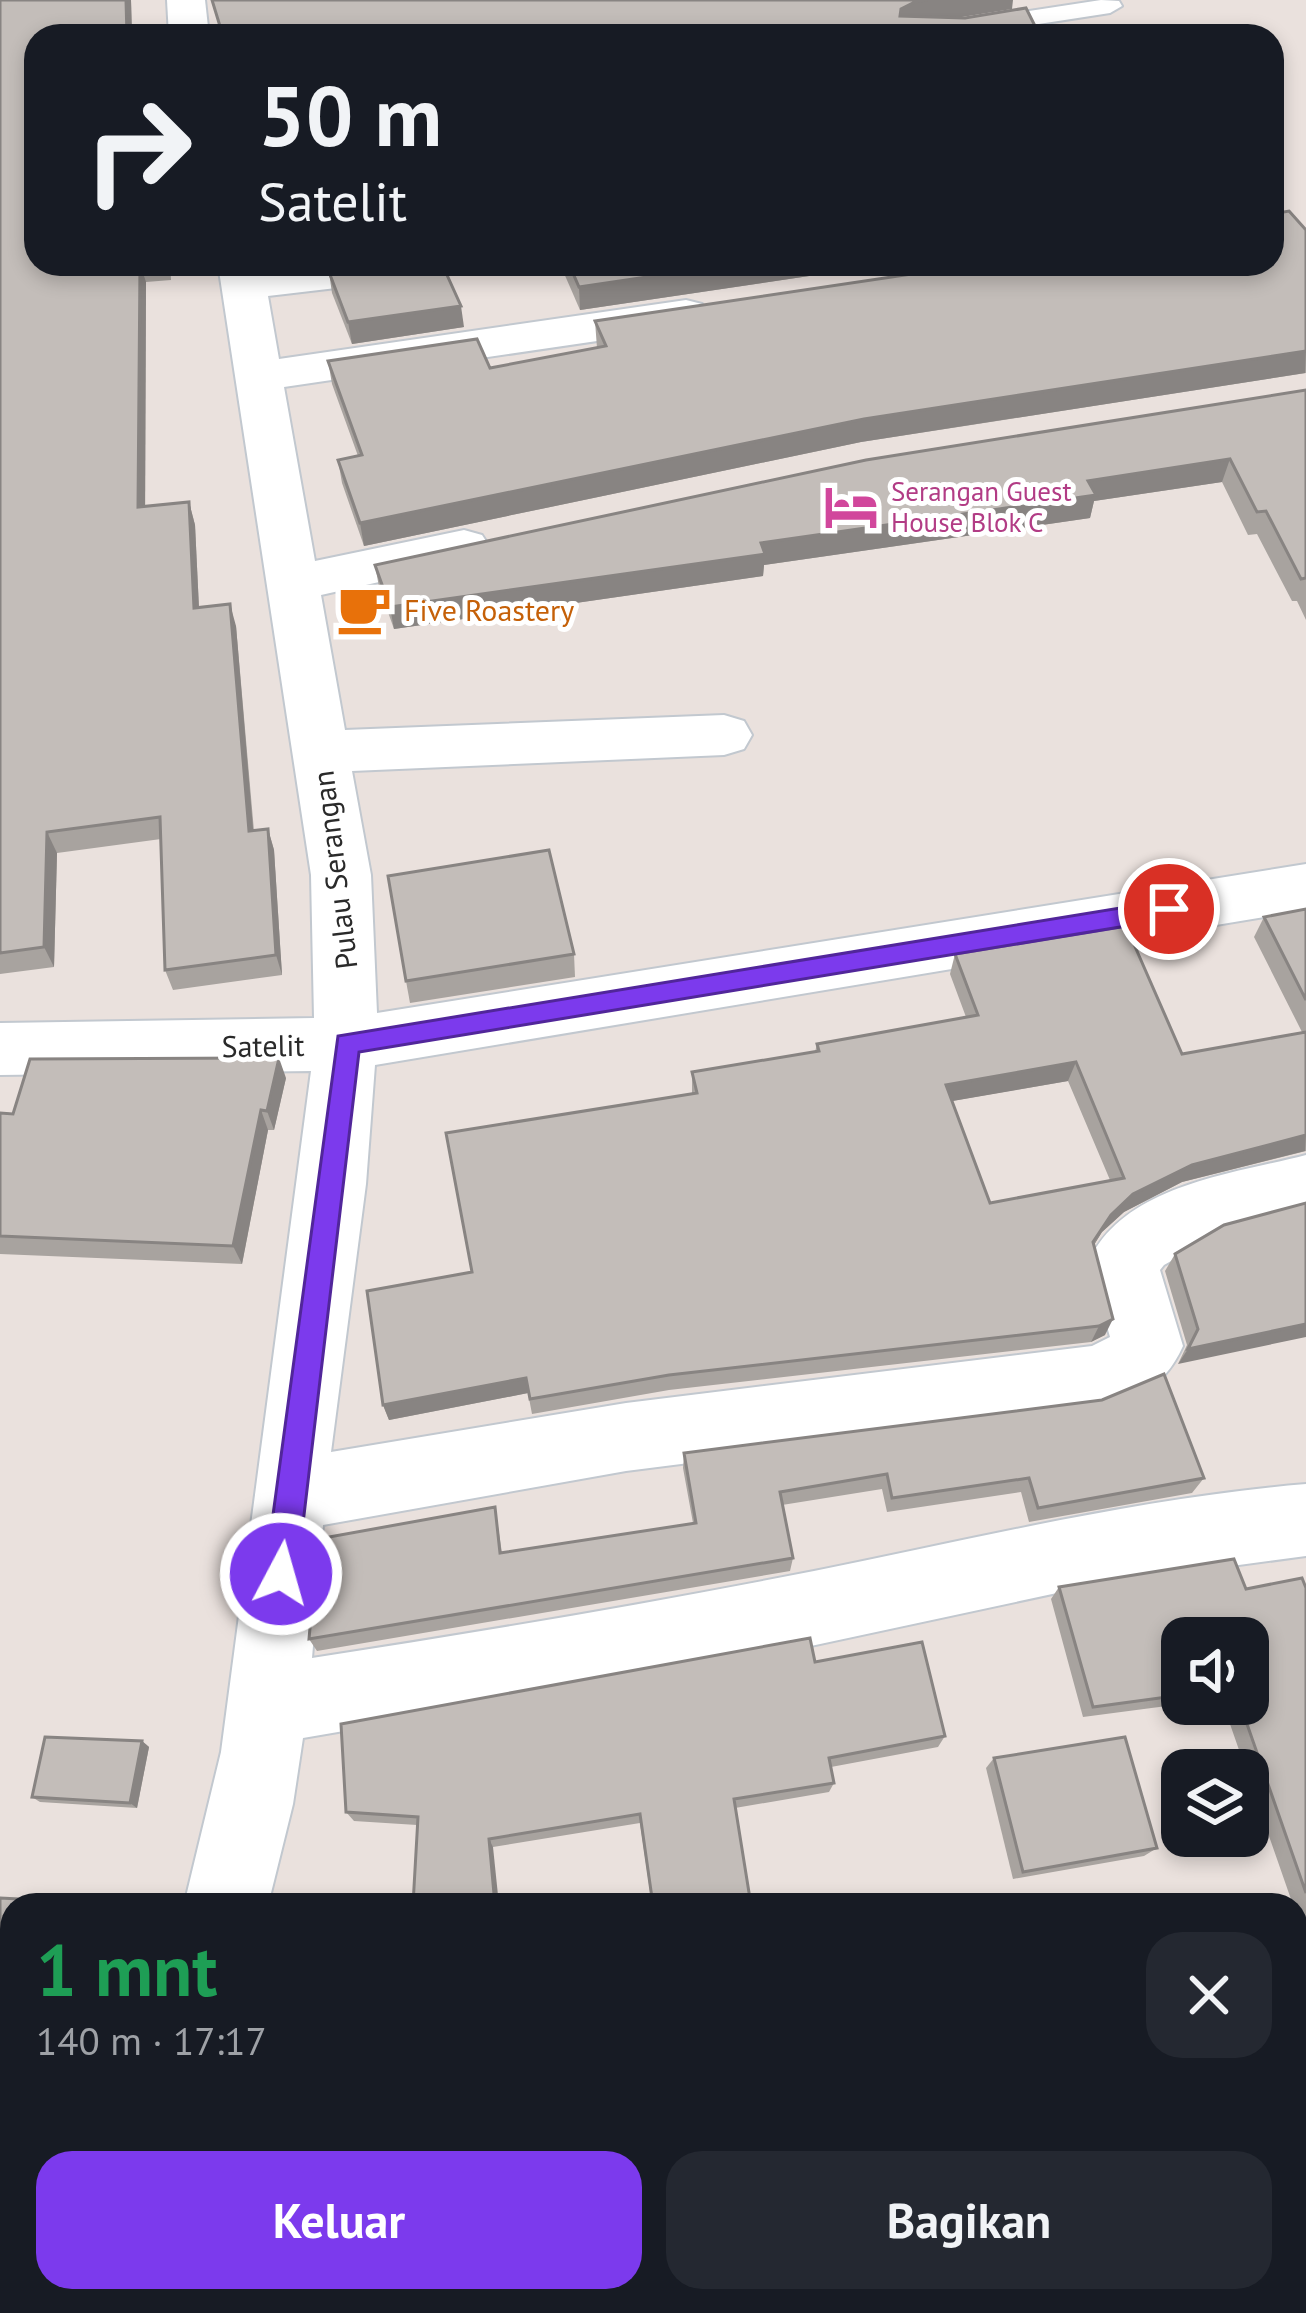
<!DOCTYPE html>
<html lang="id">
<meta charset="utf-8">
<style>
:root{--surface:#171b24;--page:#242831;--text:#f1f3f6;--muted:#9ea1a6;--accent:#7c3aed}
body{margin:0;font-family:"PT Sans",sans-serif;background:var(--page);color:var(--text);height:100vh;display:flex;flex-direction:column;font-size:45px;white-space:nowrap}
*{box-sizing:border-box;margin:0}
p{font-size:39px;color:var(--muted)}
.icon{flex:none;width:66px;height:66px;fill:none;stroke:currentColor;stroke-width:2;stroke-linecap:round;stroke-linejoin:round}
.map{position:relative;flex:1;overflow:hidden}
.details{position:absolute;left:0px;top:1893px;width:1308px;height:420px;display:flex;flex-direction:column;background:var(--surface);border-radius:36px 36px 0 0;box-shadow:0 6px 18px #0003}
.details>*{flex:none}
.hud{position:absolute;left:24px;top:24px;width:1260px;height:252px;border-radius:36px;box-shadow:0 6px 18px #0003;background:#171b24;color:var(--text);overflow:hidden}
.tools{position:absolute;left:1161px;top:1617px;display:grid;gap:24px}
.tools a{display:grid;place-items:center;width:108px;height:108px;border-radius:24px;background:var(--surface);box-shadow:0 6px 18px #0003;font-size:60px}
.pin{position:absolute;display:grid;place-items:center;width:102px;height:102px;color:#fff;margin:-51px;border:6px solid #fff;border-radius:50%;box-shadow:0 3px 12px #0007}
.me{position:absolute;width:132px;margin:-66px;rotate:6deg;stroke-linejoin:round;filter:drop-shadow(0 0 9px #0008)}
.turn{display:flex;align-items:center;gap:42px;height:252px;padding:0 36px;font-size:54px}
.turn .icon{width:156px;height:156px;stroke-width:2.5}
.turn b{display:block;font-size:84px;line-height:102px}
.round{display:grid;place-items:center;flex:none;width:126px;height:126px;border-radius:36px;background:var(--page)}
.head{display:flex;align-items:center;justify-content:space-between;height:204px;padding:0 36px}
h1{font-size:72px;font-weight:700;line-height:90px;color:#1e9e55}
.cta{display:flex;gap:24px;margin-top:auto;padding:24px 36px}
.cta a{flex:1;height:138px;border-radius:36px;background:var(--accent);color:#fff;font-size:48px;font-weight:700;line-height:138px;text-align:center}
.cta a+a{background:var(--page);color:var(--text)}
.map>svg:first-child{display:block}
.lines{fill:none;stroke-linecap:round;stroke-linejoin:round}
.service-casing{stroke:#c2c8cf;stroke-width:4}
.minor-casing{stroke:#c2c8cf;stroke-width:4}
.service{fill:#fff;fill-rule:evenodd}
.minor{fill:#fff;fill-rule:evenodd}
.wall{fill:#a8a39f;fill-rule:evenodd}
.shaded-wall{fill:#888482}
.building{fill:#c3bdb9;stroke:#888482;stroke-width:3;fill-rule:evenodd}
.route{fill:#7c3aed;stroke:#51269a;stroke-width:3}
.labels{text-anchor:middle;dominant-baseline:central;stroke-width:10;stroke-linejoin:round;paint-order:stroke}
.far-hotel-label{font-size:27px;fill:#b23c85;stroke:#fff;text-anchor:start}
.food-label{font-size:30px;fill:#c56008;stroke:#fff;text-anchor:start}
.street-label{font-size:30px;fill:#2a2a2a;stroke:#fff}
</style>
<div class="map">
<svg width="1306" height="2313" viewBox="0 0 1306 2313">
<rect width="100%" height="100%" fill="#eae1dd"/>
<g class="lines">
<defs>
<polygon id="service" points="1101,0 1119,1 1122,6 1110,13 962,36 901,36 913,29"/>
<g id="minor">
<polygon points="167,0 205,0 209,36 169,36"/>
<path d="M218,264h44l1,5 47,-5h142l-6,9 -16,4 -162,19 11,63 407,-59 16,4 7,10 -7,10 -16,4 -402,59 31,174 149,-31 18,5 8,12 -8,12 -161,36 24,135 379,-15 20,6 8,14 -8,14 -20,6 -372,16 19,104 6,138 929,-149v46l-931,155 -9,119 -35,268 295,-49 466,-57 18,-9 -21,-76c35,-76 144,-87 217,-106v58l-94,25 -48,27 -4,5 23,76c-21,46 -47,49 -91,66l-466,59 -303,54 -11,133c168,-26 335,-54 502,-87 164,-33 325,-73 492,-87v72l-207,28 -400,86 -396,68 -10,66 -25,101h-84l37,-153 90,-681 -311,4v-52l314,-5 -3,-143z"/>
<rect x="1296" y="2032" width="10" height="88"/>
<polygon points="12,2267 12,2301 89,2301 84,2313 0,2313 0,2287"/>
</g>
</defs>
<use href="#service" class="service-casing"/>
<use href="#minor" class="minor-casing"/>
<use href="#service" class="service"/>
<use href="#minor" class="minor"/>
</g>
<g class="wall">
<polygon points="0,0 131,0 132,36 36,36 36,264 170,264 171,280 146,282 145,507 189,502 195,525 199,608 236,626 254,831 268,829 274,850 282,975 173,990 165,970 161,839 57,853 54,967 0,974"/>
<polygon points="1306,230 1306,373 861,442 364,546 342,483 338,460 358,456 332,384 328,361 490,368 597,348 595,321"/>
<polygon points="560,264 890,264 580,310"/>
<polygon points="329,272 464,327 352,344 332,293"/>
<polygon points="1306,390 1306,620 1297,601 1292,601 1257,534 1248,535 1222,482 1094,501 1090,518 764,565 763,576 394,629 379,587 375,565"/>
<path d="M1306,909v242l-124,31 -58,30 -22,20 -8,13 11,90 -14,7 -422,48 -137,24 -4,-21 -139,27 -6,-15 89,-133 220,-178v-22l123,-20 2,-8 149,-27 -16,-43 5,-20 227,100 120,-22 -48,-95 10,-20zM1068,1081l42,99 -120,23 -38,-102z"/>
<polygon points="574,954 575,977 410,1003 406,981"/>
<polygon points="286,1078 274,1130 268,1130 242,1264 0,1254 0,1113 13,1114"/>
<polygon points="1306,1203 1178,1364 1187,1345 1165,1271 1175,1254"/>
<polygon points="1102,1400 1204,1478 1192,1493 1029,1522 1021,1492 887,1512 882,1489 782,1505 793,1558 790,1571 317,1651 309,1639 495,1507 502,1553 693,1523 683,1468 684,1453"/>
<polygon points="1059,1587 1246,1589 1306,1588 1306,1944 1296,1915 1296,1905 1293,1905 1248,1776 1248,1770 1246,1770 1223,1704 1248,1704 1248,1638 1182,1638 1182,1704 1083,1717 1051,1599"/>
<polygon points="815,1662 945,1736 938,1747 831,1767 834,1783 829,1792 735,1808 751,1905 652,1905 640,1823 493,1847 417,1825 354,1821 346,1812"/>
<polygon points="142,1741 149,1747 137,1808 40,1802 32,1797"/>
<polygon points="994,1758 1157,1848 1144,1856 1013,1879 986,1768"/>
<polygon points="1306,2186 1306,2313 1184,2313 1182,2304 1139,2313 892,2313 890,2301 1296,2301 1296,2188"/>
<polygon points="720,2301 789,2301 694,2313 693,2306"/>
</g>
<g class="shaded-wall">
<polygon points="126,0 131,0 132,36 127,36"/>
<polygon points="927,0 1013,0 1012,9 912,25 899,32 901,9 915,2"/>
<polygon points="140,264 146,282 145,530 138,507"/>
<polygon points="735,264 890,264 580,310 579,287"/>
<polygon points="461,306 464,327 352,344 348,322"/>
<polygon points="1306,351 1305,373 861,442 364,546 360,523 864,419"/>
<polygon points="1230,459 1222,482 1094,501 1090,518 764,565 763,576 394,629 390,607 761,543 1088,481"/>
<polygon points="189,502 195,525 200,630 194,608"/>
<polygon points="230,604 236,626 255,852 249,831"/>
<polygon points="268,829 274,850 282,975 276,955"/>
<polygon points="47,832 57,853 54,967 44,947"/>
<polygon points="279,1058 286,1078 274,1130 267,1111"/>
<polygon points="1076,1062 1068,1081 941,1103 946,1085"/>
<polygon points="261,1110 268,1130 242,1264 233,1246"/>
<polygon points="1306,1135 1305,1151 1182,1182 1124,1212 1102,1232 1085,1259 1111,1215 1133,1194 1192,1165"/>
<polygon points="1113,1319 1105,1335 1091,1342 1099,1326"/>
<polygon points="1306,1324 1306,1337 1178,1364 1188,1349"/>
<polygon points="526,1378 528,1393 389,1420 383,1405"/>
<polygon points="142,1741 149,1747 137,1808 130,1803"/>
<polygon points="489,1839 493,1847 499,1905 495,1905"/>
</g>
<g class="building">
<polygon points="0,0 126,0 127,36 36,36 36,264 140,264 138,507 189,502 194,608 230,604 249,831 268,829 276,955 165,970 160,817 47,832 44,947 0,953"/>
<polygon points="212,0 927,0 915,2 901,9 900,16 965,18 1026,8 1040,36 223,36"/>
<polygon points="1289,211 1306,230 1306,351 864,419 360,523 338,460 362,455 328,361 477,339 490,368 606,346 595,321 979,264 1272,264 1272,214"/>
<polygon points="389,264 442,264 461,306 348,322 329,272"/>
<polygon points="569,264 735,264 579,287"/>
<polygon points="1306,390 1306,578 1301,579 1266,511 1257,512 1230,459 1088,481 1096,495 761,543 765,554 390,607 375,565 866,460"/>
<polygon points="549,850 574,954 406,981 388,876"/>
<polygon points="1306,909 1306,1000 1264,917"/>
<path d="M1126,926l56,128 124,-22v103l-114,30 -59,29 -22,21 -18,27 20,77 -14,7 -430,49 -139,24 -4,-21 -143,27 -16,-114 105,-19 -26,-139 251,-40 -5,-21 127,-21 -2,-7 161,-29 -23,-61zM1076,1062l48,116 -134,25 -44,-118z"/>
<polygon points="279,1058 267,1111 261,1110 233,1246 0,1236 0,1113 13,1114 30,1059"/>
<polygon points="1306,1203 1306,1324 1188,1349 1198,1329 1175,1254 1224,1225"/>
<polygon points="1164,1374 1204,1478 1038,1508 1029,1478 892,1498 887,1474 780,1492 793,1558 309,1639 318,1539 495,1507 500,1553 696,1523 684,1453 1102,1400"/>
<polygon points="1234,1559 1246,1589 1302,1578 1306,1588 1306,1893 1240,1704 1248,1704 1248,1638 1182,1638 1182,1695 1093,1707 1059,1587"/>
<polygon points="810,1638 815,1662 922,1642 945,1736 829,1758 834,1783 734,1799 751,1905 653,1905 640,1814 489,1839 495,1905 413,1905 418,1817 346,1812 341,1724"/>
<polygon points="45,1737 142,1741 130,1803 32,1797"/>
<polygon points="1125,1737 1157,1848 1023,1872 994,1758"/>
<polygon points="0,1898 76,1902 76,1905 12,1905 12,2028 0,2027"/>
<polygon points="1306,2190 1306,2313 1196,2313 1193,2302 1139,2313 898,2313 895,2301 1296,2301 1296,2192"/>
<polygon points="291,2301 558,2301 559,2313 292,2313"/>
<polygon points="744,2301 789,2301 791,2313 694,2313 694,2310"/>
</g>
<polygon class="route" points="1169,900 1182,909 1169,919 359,1052 297,1574 292,1585 281,1589 270,1585 265,1574 338,1036"/>
<defs>
<symbol id="hotel-bare" viewBox="-9 -9 18 18"><path d="M-6-4.5h1.5V1H6V5H4.5V3h-9V5H-6ZM-4 0a1.8 1.8 0 1 1 3.6 0ZM.5 0V-2.5h3Q6-2.5 6 0Z" fill="#d1479c" stroke="#fff" stroke-width="2.5" paint-order="stroke"/></symbol>
<symbol id="cafe-bare" viewBox="-9 -9 18 18"><path d="M-5.5-4.5H6V0H3Q3 3.5 0 3.5H-2.5Q-5.5 3.5-5.5 0ZM3-3.2v2h1.7v-2ZM-6 4.5H4V6H-6Z" fill="#e8710a" stroke="#fff" stroke-width="2.5" paint-order="stroke"/></symbol>
</defs>
<g fill-rule="evenodd">
<use href="#hotel-bare" x="813" y="469" width="76" height="76"/>
<use href="#cafe-bare" x="326" y="571" width="76" height="76"/>
</g>
<g class="labels">
<g class="far-hotel-label">
<text x="891" y="491">Serangan Guest<tspan x="891" dy="31">House Blok C</tspan></text>
</g>
<g class="food-label">
<text x="404" y="609">Five Roastery</text>
</g>
<g class="street-label">
<text transform="translate(334 870) rotate(-97)">Pulau Serangan</text>
<text transform="translate(263 1045) rotate(-1)">Satelit</text>
</g>
</g>
</svg>
<div class="tools">
<a><svg class="icon" aria-label="sound" viewBox="0 0 24 24"><path d="M4 9h4l5-4v14l-5-4H4zM17 9q2 3 0 6"/></svg></a>
<a><svg class="icon" aria-label="layers" viewBox="0 0 24 24"><path d="M12 4l9 5-9 5-9-5zM3 14l9 5 9-5"/></svg></a>
</div>
<div class="pin" style="left:1169px;top:909px;background:#d93025"><svg class="icon" aria-label="arrive" viewBox="0 0 24 24"><path d="M6 21V4h12l-3 4 3 4H6"/></svg></div>
<svg class="me" style="left:281px;top:1574px" viewBox="-20 -20 40 40"><circle r="17" fill="#7c3aed" stroke="#fff" stroke-width="3"/><path d="M0-11L8 9 0 5-8 9z" fill="#fff"/></svg>
<div class="hud">
<div class="turn"><svg class="icon" aria-label="right" viewBox="0 0 24 24"><path d="M7 20v-9h11M14 6l5 5-5 5"/></svg><div><b>50 m</b>Satelit</div></div>
</div>
<section class="details">
<div class="head"><div><h1>1 mnt</h1><p>140 m · 17:17</p></div><a class="round"><svg class="icon" aria-label="close" viewBox="0 0 24 24"><path d="M6 6l12 12M18 6L6 18"/></svg></a></div>
<div class="cta"><a>Keluar</a><a>Bagikan</a></div>
</section>
</div>
